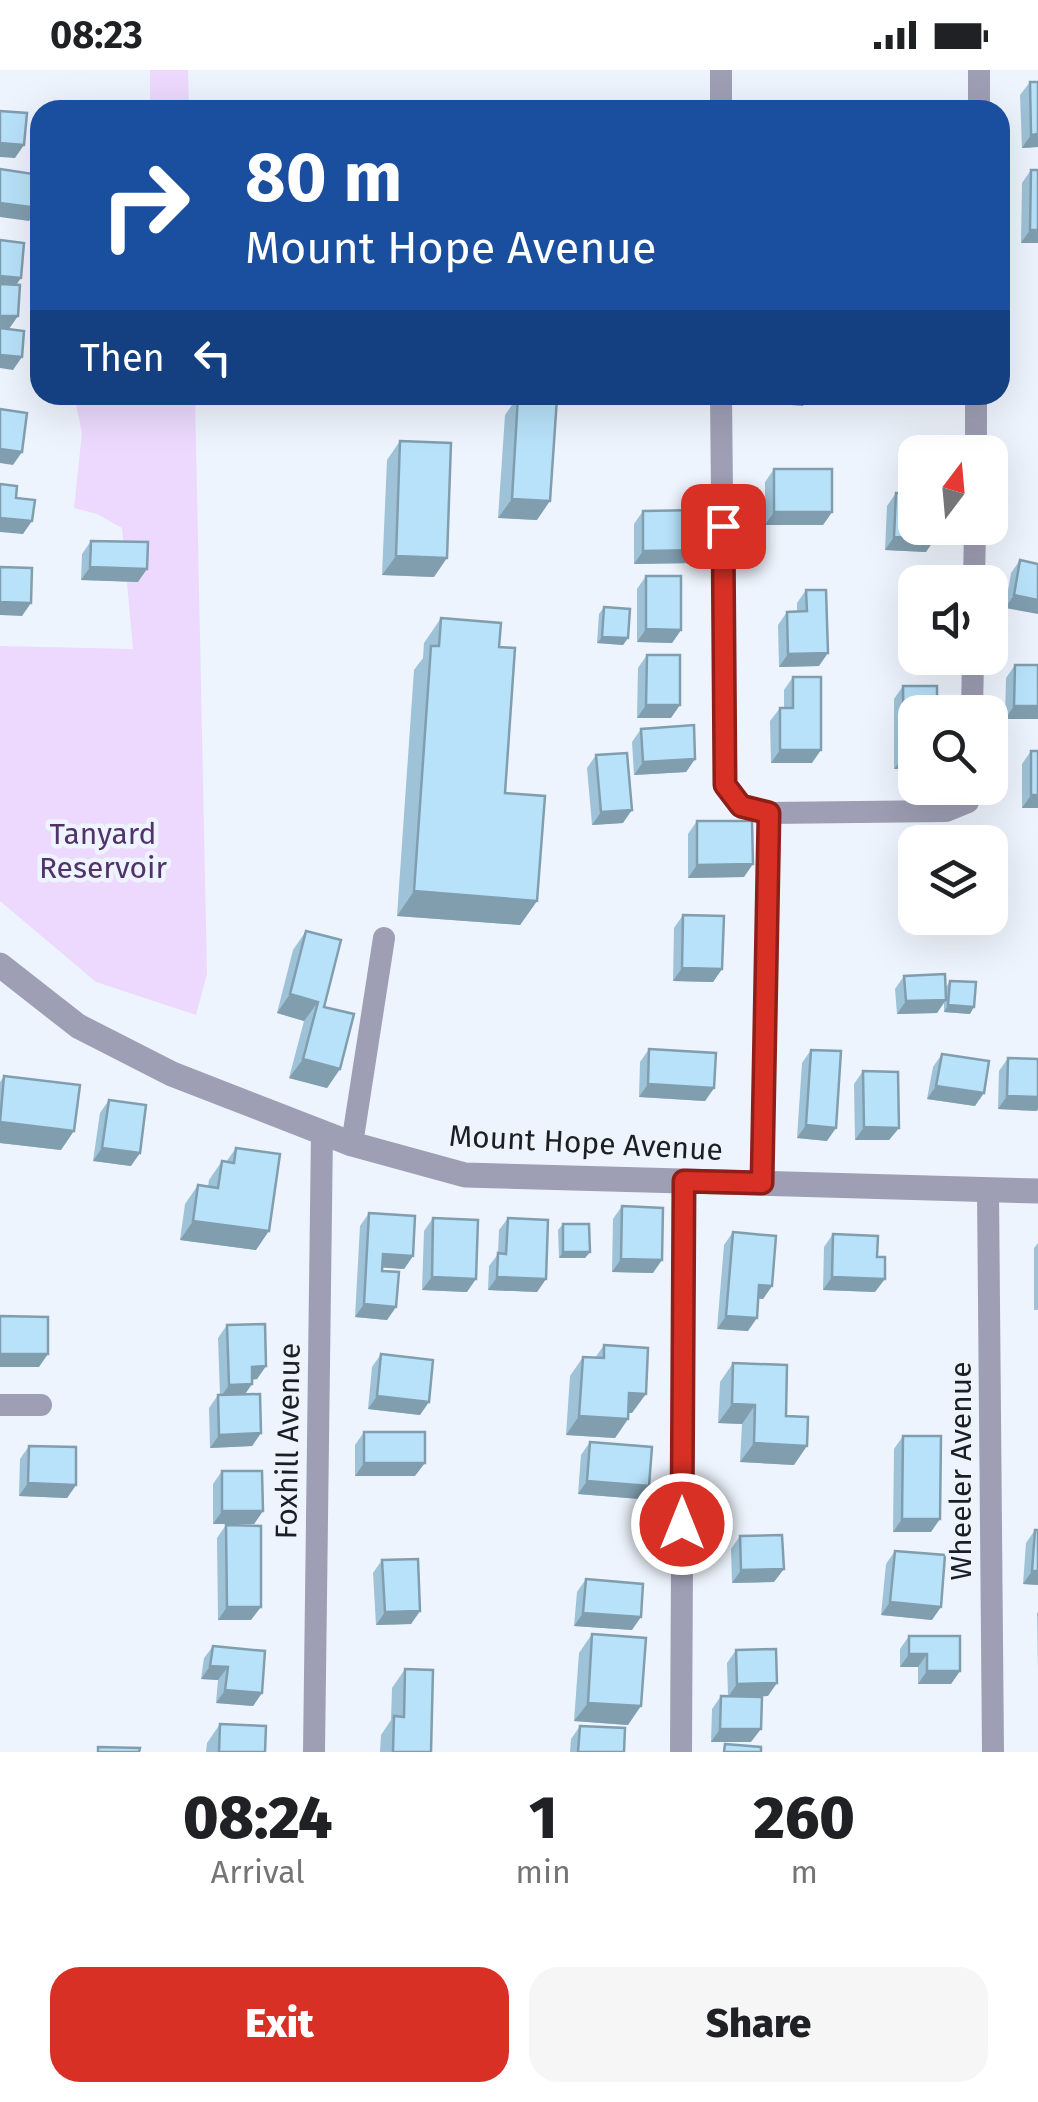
<!DOCTYPE html>
<style>
:root{--surface:#fff;--page:#f6f6f6;--text:#202124;--muted:#757577;--accent:#d93025}
body{margin:0;font-family:"Fira Sans",sans-serif;background:var(--page);color:var(--text);height:100vh;display:flex;flex-direction:column;font-size:38px;white-space:nowrap}
*{box-sizing:border-box;margin:0}
p{font-size:32px;color:var(--muted)}
.icon{flex:none;width:55px;height:55px;fill:none;stroke:currentColor;stroke-width:2;stroke-linecap:round;stroke-linejoin:round}
.map{position:relative;height:1682px;overflow:hidden}
.drawer{display:flex;flex-direction:column;background:var(--surface);flex:1}
.drawer>*{flex:none}
.banner{position:absolute;left:30px;top:30px;width:980px;height:305px;border-radius:30px;box-shadow:0 10px 40px #0002;background:#1a4fa0;color:#fff;overflow:hidden}
.needle{width:65px;rotate:16deg}
.buttons{position:absolute;left:898px;top:365px;display:grid;gap:20px}
.buttons a{display:grid;place-items:center;width:110px;height:110px;border-radius:20px;background:var(--surface);box-shadow:0 10px 40px #0002;font-size:50px}
.pin{position:absolute;display:grid;place-items:center;width:85px;height:85px;color:#fff;margin:-42px;border-radius:20px;box-shadow:0 5px 15px #0006}
.me{position:absolute;width:110px;margin:-55px;rotate:0deg;stroke-linejoin:round;filter:drop-shadow(0 0 8px #0008)}
.turn{display:flex;align-items:center;gap:35px;height:210px;padding:0 50px;font-size:45px}
.turn .icon{width:130px;height:130px;stroke-width:2.5}
.turn b{display:block;font-size:70px;line-height:85px}
.then{display:flex;align-items:center;height:95px;padding:0 50px;background:#0003;gap:20px;font-size:38px}
.eta{display:flex;justify-content:space-evenly;align-items:center;height:170px;text-align:center}
.eta b{font-size:60px;font-weight:800;line-height:70px}
.cta{display:flex;gap:20px;margin-top:auto;padding:20px 50px}
.cta a{flex:1;height:115px;border-radius:30px;background:var(--accent);color:#fff;font-size:40px;font-weight:800;line-height:115px;text-align:center}
.cta a+a{background:var(--page);color:var(--text)}
.status{display:flex;justify-content:space-between;align-items:center;height:70px;padding:0 50px;background:var(--surface);direction:ltr}
.status svg{height:28px;fill:currentColor}
.map>svg:first-child{display:block}
.green{fill:#ecd9fd}
.lines{fill:none;stroke-linecap:round;stroke-linejoin:round}
.minor{stroke:#9e9fb4;stroke-width:22}
.tertiary{stroke:#9e9fb4;stroke-width:25}
.wall{fill:#9ec2d7}
.shaded-wall{fill:#819eaf}
.building{fill:#b8e2fa;stroke:#819eaf;stroke-width:2.5}
.route-casing{stroke:#8d1f18;stroke-width:25}
.route{stroke:#d93025;stroke-width:18}
.labels{text-anchor:middle;dominant-baseline:central;stroke-width:9;stroke-linejoin:round;paint-order:stroke}
.park-label{font-size:30px;fill:#52326a;stroke:#eef4fd}
.street-label{font-size:30px;fill:#1b1f24;stroke:#eef4fd}
</style>
<div class="status"><b>08:23</b><svg viewBox="0 0 49 12"><path d="M0 12V9h3v3zM5 12V6h3v6zM10 12V3h3v9zM15 12V0h3v12zM26 1h20v11H26zM47 4h2v5h-2z"/></svg></div>
<div class="map">
<svg width="1038" height="1682" viewBox="0 0 1038 1682">
<rect width="100%" height="100%" fill="#eef4fd"/>
<g class="green">
<polygon points="150,0 188,0 189,40 150,40"/>
<polygon points="74,325 195,325 207,904 196,945 96,912 0,831 0,576 133,579 122,458 97,444 74,438 82,363"/>
</g>
<g class="lines">
<g class="minor">
<polyline points="721,40 721,0"/>
<polyline points="979,40 979,0"/>
<polyline points="721,325 725,715 741,736 769,743 946,741 968,732 971,718"/>
<polyline points="976,382 976,325"/>
<polyline points="974,512 975,458"/>
<polyline points="972,642 973,588"/>
<polyline points="352,1074 384,868"/>
<polyline points="761,1113 769,743"/>
<polyline points="988,1120 993,1682"/>
<polyline points="0,1335 41,1335"/>
<polyline points="314,1682 322,1062"/>
<polyline points="681,1682 684,1111"/>
</g>
<polyline class="tertiary" points="0,895 78,956 172,1004 352,1074 465,1105 1038,1121"/>
</g>
<g class="wall">
<polygon points="1030,12 1038,77 1022,78 1020,25"/>
<polygon points="1031,100 1038,173 1021,173 1022,113"/>
<polygon points="516,325 543,325 537,450 498,448 505,345 516,329"/>
<polygon points="400,371 434,507 382,505 387,390"/>
<polygon points="774,399 832,442 823,455 765,455 765,412"/>
<polygon points="896,423 926,482 885,480 887,436"/>
<polygon points="643,441 694,493 634,494 634,454"/>
<polygon points="91,471 138,512 81,510 82,484"/>
<polygon points="1020,490 1038,494 1005,538 1011,503"/>
<polygon points="646,506 681,560 672,573 637,572 637,519"/>
<polygon points="806,520 819,596 779,597 778,555 787,542 797,541 797,533"/>
<polygon points="604,537 628,568 623,575 597,573 599,544"/>
<polygon points="441,548 499,577 505,723 537,831 520,855 397,846 414,600 423,588 424,573"/>
<polygon points="647,585 671,648 637,648 638,598"/>
<polygon points="1015,595 1038,649 1005,649 1006,608"/>
<polygon points="793,607 812,693 771,693 770,651 780,638 784,638 784,620"/>
<polygon points="903,616 915,699 894,699 894,629"/>
<polygon points="641,659 695,689 686,702 634,705 632,672"/>
<polygon points="1031,681 1038,681 1038,738 1022,738 1022,694"/>
<polygon points="596,685 623,753 592,755 587,698"/>
<polygon points="697,751 744,807 688,808 688,764"/>
<polygon points="930,760 993,762 992,813 990,817 990,772 921,772"/>
<polygon points="683,845 722,899 713,912 673,911 674,858"/>
<polygon points="306,861 340,999 327,1018 289,1008 304,951 277,943 293,880"/>
<polygon points="904,906 946,917 950,911 970,944 944,942 944,932 937,943 897,944 895,919"/>
<polygon points="649,979 714,1018 705,1031 639,1027 640,992"/>
<polygon points="811,980 827,1071 797,1068 802,993"/>
<polygon points="942,984 975,1036 927,1029 933,997"/>
<polygon points="1008,988 1038,989 1038,1038 1037,1041 998,1039 999,1001"/>
<polygon points="863,1001 899,1058 889,1070 855,1070 854,1014"/>
<polygon points="4,1006 61,1080 0,1073 0,1012"/>
<polygon points="109,1030 131,1096 93,1091 100,1043"/>
<polygon points="236,1078 256,1180 180,1170 185,1134 198,1115 208,1116 209,1110 222,1091 226,1092"/>
<polygon points="622,1136 653,1203 612,1202 613,1149"/>
<polygon points="369,1143 413,1186 404,1199 382,1197 382,1201 396,1237 387,1250 355,1247 360,1156"/>
<polygon points="433,1148 467,1222 422,1220 424,1161"/>
<polygon points="508,1148 546,1209 537,1222 488,1220 489,1196 498,1184 499,1160"/>
<polygon points="563,1154 590,1182 585,1188 559,1188 558,1160"/>
<polygon points="733,1162 772,1216 763,1229 758,1228 748,1261 717,1259 724,1175"/>
<polygon points="833,1164 875,1222 823,1220 824,1177"/>
<polygon points="1038,1173 1038,1240 1034,1240 1034,1178"/>
<polygon points="227,1255 266,1296 257,1309 252,1310 252,1314 245,1324 261,1363 252,1376 210,1378 209,1338 218,1325 220,1325 218,1268"/>
<polygon points="604,1275 632,1343 628,1343 628,1349 615,1368 566,1365 570,1306 583,1287 595,1288"/>
<polygon points="381,1284 420,1345 368,1339 372,1297"/>
<polygon points="733,1293 794,1395 740,1392 742,1354 718,1353 720,1312"/>
<polygon points="364,1362 415,1406 355,1406 355,1375"/>
<polygon points="903,1366 931,1462 893,1462 894,1379"/>
<polygon points="590,1372 640,1429 578,1424 581,1385"/>
<polygon points="29,1376 76,1415 67,1428 19,1426 20,1389"/>
<polygon points="222,1401 263,1441 254,1454 213,1454 213,1414"/>
<polygon points="226,1455 251,1550 218,1550 217,1468"/>
<polygon points="1035,1460 1038,1515 1023,1514 1026,1473"/>
<polygon points="740,1466 774,1512 732,1513 731,1479"/>
<polygon points="895,1481 932,1550 881,1545 886,1494"/>
<polygon points="382,1490 420,1541 411,1554 376,1555 373,1503"/>
<polygon points="586,1509 632,1560 574,1556 577,1522"/>
<polygon points="1038,1542 1038,1600 1037,1544"/>
<polygon points="592,1564 628,1655 574,1651 579,1583"/>
<polygon points="909,1566 960,1601 951,1614 918,1614 918,1597 900,1597 900,1579"/>
<polygon points="213,1576 262,1623 253,1636 216,1633 218,1610 201,1609 204,1588"/>
<polygon points="736,1580 768,1626 749,1627 751,1672 711,1672 712,1639 721,1626 728,1626 727,1593"/>
<polygon points="405,1599 431,1682 380,1682 381,1665 391,1650 392,1618"/>
<polygon points="220,1654 265,1682 206,1682 207,1673"/>
<polygon points="580,1656 624,1682 570,1682 571,1669"/>
</g>
<g class="shaded-wall">
<polygon points="1038,64 1038,77 1022,78 1031,65"/>
<polygon points="0,73 24,75 15,88 0,87"/>
<polygon points="0,133 38,138 29,151 0,147"/>
<polygon points="1030,160 1038,160 1038,173 1021,173"/>
<polygon points="0,206 21,208 12,221 0,220"/>
<polygon points="0,246 18,246 9,259 0,259"/>
<polygon points="0,285 22,287 13,300 0,298"/>
<polygon points="772,325 811,325 803,336 766,333"/>
<polygon points="0,379 22,382 13,395 0,393"/>
<polygon points="512,429 550,431 537,450 498,448"/>
<polygon points="774,442 832,442 823,455 765,455"/>
<polygon points="0,448 32,451 23,464 0,462"/>
<polygon points="894,467 935,469 926,482 885,480"/>
<polygon points="703,480 694,493 634,494 643,481"/>
<polygon points="396,486 447,488 434,507 382,505"/>
<polygon points="90,497 147,499 138,512 81,510"/>
<polygon points="1014,525 1038,530 1038,544 1005,538"/>
<polygon points="0,532 31,533 22,546 0,545"/>
<polygon points="646,559 681,560 672,573 637,572"/>
<polygon points="602,567 628,568 623,575 597,573"/>
<polygon points="828,583 819,596 779,597 788,584"/>
<polygon points="646,635 680,635 671,648 637,648"/>
<polygon points="1014,636 1038,636 1038,649 1005,649"/>
<polygon points="780,680 821,680 812,693 771,693"/>
<polygon points="904,686 915,686 915,699 894,699"/>
<polygon points="695,689 686,702 634,705 643,692"/>
<polygon points="1031,725 1038,725 1038,738 1022,738"/>
<polygon points="632,740 623,753 592,755 601,742"/>
<polygon points="753,794 744,807 688,808 697,795"/>
<polygon points="414,821 537,831 520,855 397,846"/>
<polygon points="682,898 722,899 713,912 673,911"/>
<polygon points="290,924 318,932 304,951 277,943"/>
<polygon points="946,930 937,943 897,944 906,931"/>
<polygon points="948,935 974,937 970,944 944,942"/>
<polygon points="303,989 340,999 327,1018 289,1008"/>
<polygon points="648,1014 714,1018 705,1031 639,1027"/>
<polygon points="936,1016 984,1023 975,1036 927,1029"/>
<polygon points="1007,1026 1038,1027 1038,1038 1037,1041 998,1039"/>
<polygon points="0,1052 74,1061 61,1080 0,1073"/>
<polygon points="806,1055 836,1058 827,1071 797,1068"/>
<polygon points="864,1057 899,1058 889,1070 855,1070"/>
<polygon points="102,1078 140,1083 131,1096 93,1091"/>
<polygon points="193,1151 269,1161 256,1180 180,1170"/>
<polygon points="563,1182 590,1182 585,1188 559,1188"/>
<polygon points="383,1184 413,1186 404,1199 374,1197"/>
<polygon points="621,1189 662,1190 653,1203 612,1202"/>
<polygon points="432,1207 476,1209 467,1222 422,1220"/>
<polygon points="497,1207 546,1209 537,1222 488,1220"/>
<polygon points="832,1207 885,1209 875,1222 823,1220"/>
<polygon points="759,1215 772,1216 763,1229 750,1228"/>
<polygon points="364,1234 396,1237 387,1250 355,1247"/>
<polygon points="726,1246 757,1248 748,1261 717,1259"/>
<polygon points="0,1284 48,1284 39,1297 0,1297"/>
<polygon points="266,1296 257,1309 243,1310 252,1297"/>
<polygon points="252,1314 243,1327 220,1328 229,1315"/>
<polygon points="629,1323 646,1324 632,1343 616,1342"/>
<polygon points="377,1326 429,1332 420,1345 368,1339"/>
<polygon points="732,1334 755,1335 742,1354 718,1353"/>
<polygon points="579,1346 628,1349 615,1368 566,1365"/>
<polygon points="261,1363 252,1376 210,1378 219,1365"/>
<polygon points="754,1373 807,1376 794,1395 740,1392"/>
<polygon points="364,1393 425,1393 415,1406 355,1406"/>
<polygon points="587,1411 649,1416 640,1429 578,1424"/>
<polygon points="28,1413 76,1415 67,1428 19,1426"/>
<polygon points="222,1441 263,1441 254,1454 213,1454"/>
<polygon points="902,1449 940,1449 931,1462 893,1462"/>
<polygon points="784,1499 774,1512 732,1513 741,1500"/>
<polygon points="1032,1501 1038,1501 1038,1515 1023,1514"/>
<polygon points="890,1532 941,1537 932,1550 881,1545"/>
<polygon points="227,1537 261,1537 251,1550 218,1550"/>
<polygon points="420,1541 411,1554 376,1555 385,1542"/>
<polygon points="583,1543 641,1547 632,1560 574,1556"/>
<polygon points="909,1584 927,1584 918,1597 900,1597"/>
<polygon points="210,1596 228,1597 218,1610 201,1609"/>
<polygon points="927,1601 960,1601 951,1614 918,1614"/>
<polygon points="777,1613 768,1626 728,1627 737,1614"/>
<polygon points="225,1620 262,1623 253,1636 216,1633"/>
<polygon points="588,1633 641,1636 628,1655 574,1651"/>
<polygon points="720,1659 761,1659 751,1672 711,1672"/>
</g>
<g class="building">
<polygon points="1030,12 1038,12 1038,64 1031,65"/>
<polygon points="917,33 942,40 915,40"/>
<polygon points="0,41 27,43 24,75 0,73"/>
<polygon points="0,99 40,105 38,138 0,133"/>
<polygon points="1031,100 1038,100 1038,160 1030,160"/>
<polygon points="0,170 24,173 21,208 0,206"/>
<polygon points="0,214 20,215 18,246 0,246"/>
<polygon points="0,258 24,261 22,287 0,285"/>
<polygon points="520,325 543,325 542,327"/>
<polygon points="518,326 557,328 550,431 512,429"/>
<polygon points="0,339 27,343 22,382 0,379"/>
<polygon points="400,371 451,373 447,488 396,486"/>
<rect x="774" y="399" width="58" height="43"/>
<polygon points="0,414 17,416 16,428 35,430 32,451 0,448"/>
<polygon points="896,423 915,424 915,458 936,458 935,469 894,467"/>
<polygon points="702,440 703,480 643,481 643,441"/>
<polygon points="91,471 148,472 147,499 90,497"/>
<polygon points="1020,490 1038,494 1038,530 1014,525"/>
<polygon points="0,497 32,498 31,533 0,532"/>
<polygon points="646,506 681,506 681,560 646,559"/>
<polygon points="806,520 826,520 828,583 788,584 787,542 807,541"/>
<polygon points="604,537 630,539 628,568 602,567"/>
<polygon points="441,548 501,553 499,577 515,578 505,723 545,726 537,831 414,821 431,576 439,576"/>
<polygon points="647,585 680,585 680,635 646,635"/>
<polygon points="1015,595 1038,595 1038,636 1014,636"/>
<polygon points="793,607 821,607 821,680 780,680 780,638 793,638"/>
<polygon points="903,616 937,616 937,642 915,642 915,686 904,686"/>
<polygon points="694,655 695,689 643,692 641,659"/>
<rect x="1031" y="681" width="7" height="44"/>
<polygon points="627,683 632,740 601,742 596,685"/>
<polygon points="697,751 752,751 753,794 697,795"/>
<polygon points="930,760 993,762 992,813 990,813 990,772 930,772"/>
<polygon points="683,845 724,846 722,899 682,898"/>
<polygon points="306,861 341,870 324,937 354,944 340,999 303,989 318,932 290,924"/>
<polygon points="945,904 946,930 906,931 904,906"/>
<polygon points="950,911 976,912 974,937 948,935"/>
<polygon points="649,979 716,983 714,1018 648,1014"/>
<polygon points="811,980 841,981 836,1058 806,1055"/>
<polygon points="942,984 989,991 984,1023 936,1016"/>
<polygon points="1008,988 1038,989 1038,1027 1007,1026"/>
<polygon points="863,1001 898,1002 899,1058 864,1057"/>
<polygon points="4,1006 80,1015 74,1061 0,1052"/>
<polygon points="109,1030 146,1035 140,1083 102,1078"/>
<polygon points="236,1078 280,1084 269,1161 193,1151 198,1115 218,1118 222,1091 234,1093"/>
<polygon points="622,1136 663,1138 662,1190 621,1189"/>
<polygon points="369,1143 415,1146 413,1186 383,1184 382,1201 399,1202 396,1237 364,1234"/>
<polygon points="433,1148 478,1150 476,1209 432,1207"/>
<polygon points="508,1148 548,1150 546,1209 497,1207 498,1183 506,1184"/>
<polygon points="563,1154 589,1154 590,1182 563,1182"/>
<polygon points="733,1162 776,1166 772,1216 759,1215 757,1248 726,1246"/>
<polygon points="833,1164 878,1166 877,1187 885,1187 885,1209 832,1207"/>
<polygon points="0,1246 48,1247 48,1284 0,1284"/>
<polygon points="265,1254 266,1296 252,1297 252,1314 229,1315 227,1255"/>
<polygon points="604,1275 648,1278 646,1324 629,1323 628,1349 579,1346 583,1287 604,1288"/>
<polygon points="381,1284 433,1290 429,1332 377,1326"/>
<polygon points="733,1293 787,1295 786,1346 808,1347 807,1376 754,1373 755,1335 732,1334"/>
<polygon points="260,1324 261,1363 219,1365 218,1325"/>
<rect x="364" y="1362" width="61" height="31"/>
<polygon points="903,1366 941,1366 940,1449 902,1449"/>
<polygon points="590,1372 652,1377 649,1416 587,1411"/>
<polygon points="29,1376 76,1377 76,1415 28,1413"/>
<polygon points="222,1401 262,1401 263,1441 222,1441"/>
<polygon points="226,1455 261,1456 261,1537 227,1537"/>
<polygon points="1035,1460 1038,1460 1038,1501 1032,1501"/>
<polygon points="782,1465 784,1499 741,1500 740,1466"/>
<polygon points="895,1481 945,1485 941,1537 890,1532"/>
<polygon points="418,1489 420,1541 385,1542 382,1490"/>
<polygon points="586,1509 643,1514 641,1547 583,1543"/>
<polygon points="592,1564 646,1568 641,1636 588,1633"/>
<polygon points="909,1566 960,1566 960,1601 927,1601 927,1584 909,1584"/>
<polygon points="213,1576 265,1581 262,1623 225,1620 228,1597 210,1596"/>
<polygon points="776,1579 777,1613 737,1614 736,1580"/>
<polygon points="405,1599 433,1600 431,1682 393,1682 394,1646 404,1647"/>
<polygon points="721,1626 762,1627 761,1659 720,1659"/>
<polygon points="220,1654 266,1656 265,1682 219,1682"/>
<polygon points="580,1656 625,1658 624,1682 578,1682"/>
<polygon points="725,1674 761,1677 761,1682 724,1682"/>
<polygon points="98,1677 140,1678 139,1682 98,1682"/>
</g>
<g class="lines">
<defs>
<polyline id="route" points="682,1454 684,1111 762,1113 769,743 741,736 725,715 723,456"/>
</defs>
<use href="#route" class="route-casing"/>
<use href="#route" class="route"/>
</g>
<g class="labels">
<g class="park-label">
<text x="103" y="764">Tanyard<tspan x="103" dy="34">Reservoir</tspan></text>
</g>
<g class="street-label">
<text transform="translate(586 1073) rotate(3)">Mount Hope Avenue</text>
<text transform="translate(288 1371) rotate(-89)">Foxhill Avenue</text>
<text transform="translate(961 1401) rotate(-90)">Wheeler Avenue</text>
</g>
</g>
</svg>
<div class="buttons">
<a><svg class="needle" viewBox="-14 -14 28 28"><path d="M0-13l5 13h-10z" fill="#e53935"/><path d="M0 13l5-13h-10z" fill="#757577"/></svg></a>
<a><svg class="icon" aria-label="sound" viewBox="0 0 24 24"><path d="M4 9h4l5-4v14l-5-4H4zM17 9q2 3 0 6"/></svg></a>
<a><svg class="icon" aria-label="search" viewBox="0 0 24 24"><circle cx="10" cy="10" r="6"/><path d="M15 15l6 6"/></svg></a>
<a><svg class="icon" aria-label="layers" viewBox="0 0 24 24"><path d="M12 4l9 5-9 5-9-5zM3 14l9 5 9-5"/></svg></a>
</div>
<div class="pin" style="left:723px;top:456px;background:#d93025"><svg class="icon" aria-label="arrive" viewBox="0 0 24 24"><path d="M6 21V4h12l-3 4 3 4H6"/></svg></div>
<svg class="me" style="left:682px;top:1454px" viewBox="-20 -20 40 40"><circle r="17" fill="#d93025" stroke="#fff" stroke-width="3"/><path d="M0-11L8 9 0 5-8 9z" fill="#fff"/></svg>
<div class="banner">
<div class="turn"><svg class="icon" aria-label="right" viewBox="0 0 24 24"><path d="M7 20v-9h11M14 6l5 5-5 5"/></svg><div><b>80 m</b>Mount Hope Avenue</div></div>
<div class="then">Then<svg class="icon" aria-label="left" viewBox="0 0 24 24"><path d="M17 20v-9H6M10 6l-5 5 5 5"/></svg></div>
</div>
</div>
<section class="drawer">
<div class="eta">
<div><b>08:24</b><p>Arrival</p></div>
<div><b>1</b><p>min</p></div>
<div><b>260</b><p>m</p></div>
</div>
<div class="cta"><a>Exit</a><a>Share</a></div>
</section>
